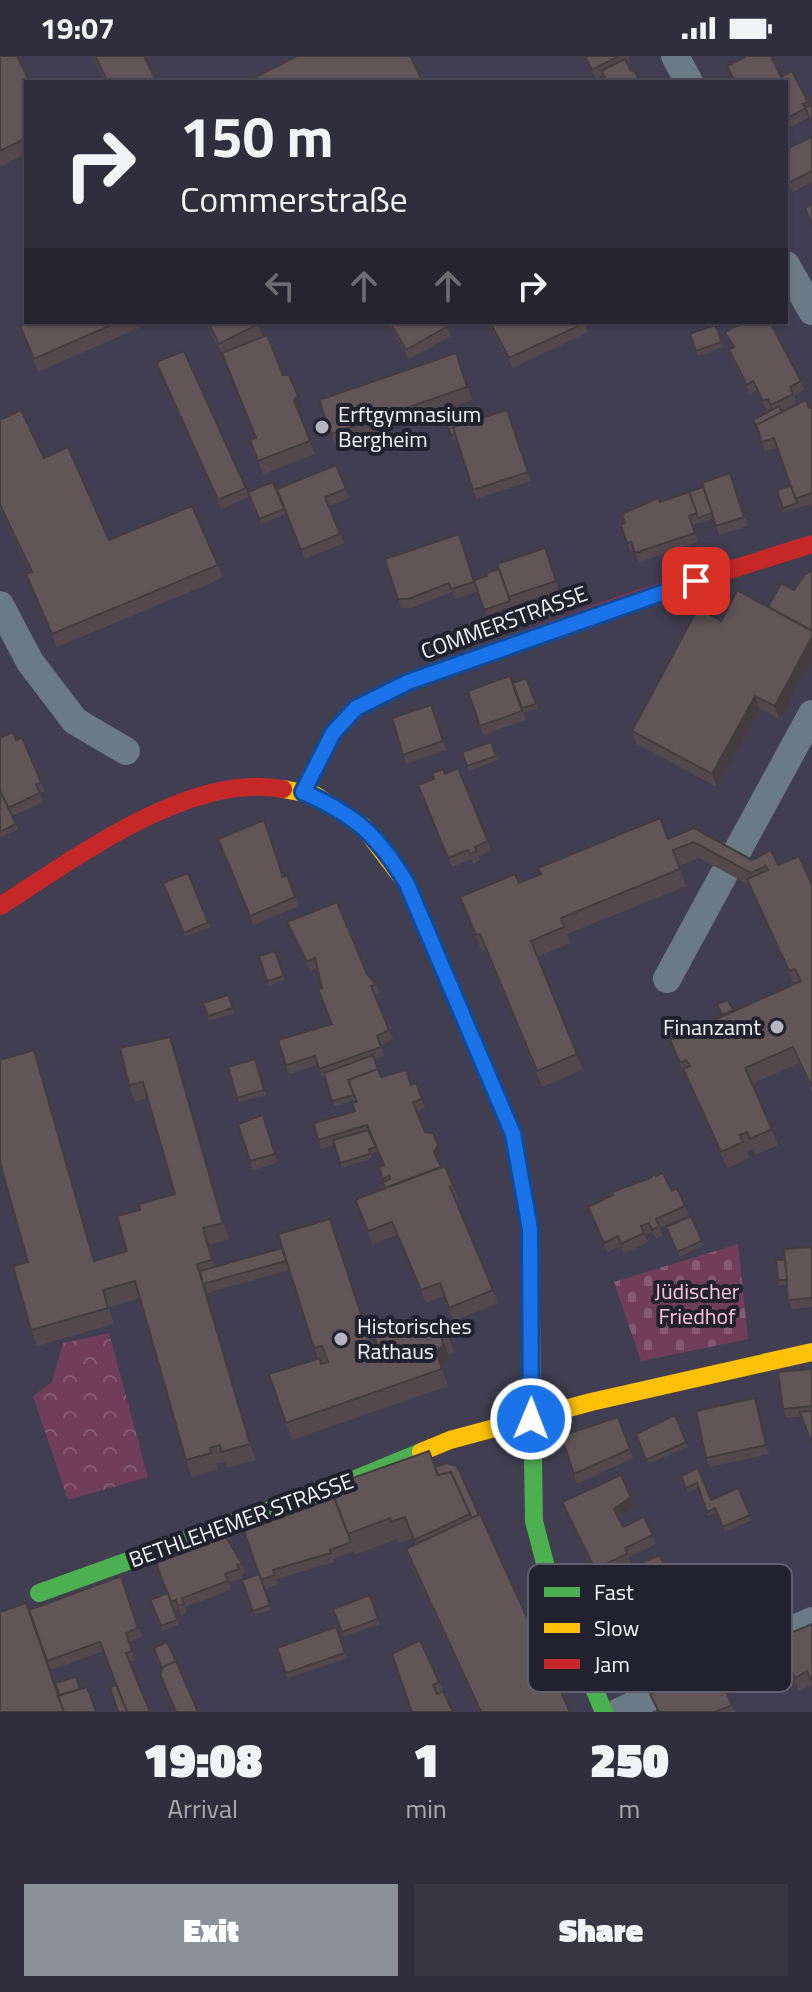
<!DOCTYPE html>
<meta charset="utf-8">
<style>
:root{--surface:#302e3c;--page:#383643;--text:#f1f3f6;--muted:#a8a8af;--line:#4b4a56;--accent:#8c9099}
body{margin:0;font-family:"Titillium Web",sans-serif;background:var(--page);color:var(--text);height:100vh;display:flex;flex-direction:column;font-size:30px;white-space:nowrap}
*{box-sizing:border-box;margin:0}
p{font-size:26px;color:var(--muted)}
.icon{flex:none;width:44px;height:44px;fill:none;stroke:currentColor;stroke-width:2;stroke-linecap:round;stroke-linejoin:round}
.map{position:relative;height:1656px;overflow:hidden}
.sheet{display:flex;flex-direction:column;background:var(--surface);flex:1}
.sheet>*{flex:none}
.hud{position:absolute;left:24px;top:24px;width:764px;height:244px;border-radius:0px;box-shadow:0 2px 6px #0004,0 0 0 2px var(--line);background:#302e3c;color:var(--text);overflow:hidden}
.pin{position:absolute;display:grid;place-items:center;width:68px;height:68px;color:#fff;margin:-34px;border-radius:16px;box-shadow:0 4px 12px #0006}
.me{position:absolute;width:88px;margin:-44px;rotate:1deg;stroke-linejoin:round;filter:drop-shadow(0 0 6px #0008)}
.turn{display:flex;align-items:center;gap:28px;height:168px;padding:0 24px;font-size:36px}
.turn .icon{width:104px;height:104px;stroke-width:2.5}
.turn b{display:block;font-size:56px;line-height:68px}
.lanes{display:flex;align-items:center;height:76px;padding:0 24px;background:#0003;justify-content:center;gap:40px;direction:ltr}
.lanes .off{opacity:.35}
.eta{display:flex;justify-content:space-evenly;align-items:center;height:136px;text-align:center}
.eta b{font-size:48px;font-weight:800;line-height:56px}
.button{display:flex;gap:16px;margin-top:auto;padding:16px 24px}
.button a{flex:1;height:92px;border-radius:0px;background:var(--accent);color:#fff;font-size:32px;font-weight:800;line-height:92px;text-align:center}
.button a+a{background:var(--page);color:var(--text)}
.status{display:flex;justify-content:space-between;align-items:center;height:56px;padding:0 40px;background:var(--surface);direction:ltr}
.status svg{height:22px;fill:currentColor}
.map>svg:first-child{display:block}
.cemetery{fill:url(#cemetery-stones)}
.park{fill:url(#park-crowns)}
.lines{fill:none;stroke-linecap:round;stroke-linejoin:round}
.street{stroke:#6a7b85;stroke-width:28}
.fast{stroke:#4caf50;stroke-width:18}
.slow{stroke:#ffc107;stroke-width:18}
.jam{stroke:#c62828;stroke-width:18}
.wall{fill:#53494c}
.shaded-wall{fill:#443c3e}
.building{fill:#615558;stroke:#443c3e;stroke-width:2}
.route-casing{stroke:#114b97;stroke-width:20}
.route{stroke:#1a73e8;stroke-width:14}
.poi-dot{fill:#b5b4c0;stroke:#22212f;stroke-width:3}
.labels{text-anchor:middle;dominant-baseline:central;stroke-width:8;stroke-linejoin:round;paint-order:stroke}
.poi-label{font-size:22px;fill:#f4f4fc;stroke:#22212f;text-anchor:start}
.street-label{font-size:22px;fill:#f4f4fc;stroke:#22212f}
.park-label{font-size:22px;fill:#fcc3df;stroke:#22212f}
.key{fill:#22212f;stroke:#61606c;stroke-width:2}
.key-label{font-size:22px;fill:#f4f4fc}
</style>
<div class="status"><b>19:07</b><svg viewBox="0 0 49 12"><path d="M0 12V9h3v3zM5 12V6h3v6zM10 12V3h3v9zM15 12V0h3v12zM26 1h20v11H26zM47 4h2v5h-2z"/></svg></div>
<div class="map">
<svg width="812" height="1656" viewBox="0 0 812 1656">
<defs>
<pattern id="cemetery-stones" width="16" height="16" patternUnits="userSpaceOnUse" patternTransform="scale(2)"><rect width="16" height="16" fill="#703e5b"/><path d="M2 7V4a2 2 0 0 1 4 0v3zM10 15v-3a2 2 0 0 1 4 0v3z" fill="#855a73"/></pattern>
<pattern id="park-crowns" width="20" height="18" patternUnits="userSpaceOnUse" patternTransform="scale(2)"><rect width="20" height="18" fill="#703e5b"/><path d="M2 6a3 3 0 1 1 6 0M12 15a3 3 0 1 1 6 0" fill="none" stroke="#855a73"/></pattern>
</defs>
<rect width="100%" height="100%" fill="#403e50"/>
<polygon class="cemetery" points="738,1188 748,1283 641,1305 614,1226"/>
<polygon class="park" points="109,1277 148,1421 68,1444 33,1340 52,1326 63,1287"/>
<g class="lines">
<g class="street">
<polyline points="675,0 689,26"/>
<polyline points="786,209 812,255"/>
<polyline points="0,549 30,606 75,665 126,695"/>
<polyline points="733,803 812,658"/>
<polyline points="667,923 723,820"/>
<polyline points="619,1656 812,1565"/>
</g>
<g class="fast">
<polyline points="532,1337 534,1465 552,1534 604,1656"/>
<polyline points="39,1537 348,1426 421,1396"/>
</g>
<g class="slow">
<polyline points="283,733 315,739 363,770 407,828 513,1078 530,1173 532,1337"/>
<polyline points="421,1396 450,1384 591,1346 812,1296"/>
</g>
<g class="jam">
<polyline points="303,736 333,677 356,652 408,626 638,543 812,488"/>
<path d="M0,850c75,-47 190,-135 283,-117"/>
</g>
</g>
<g class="wall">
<polygon points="0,0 26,26 26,97 0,111"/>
<polygon points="93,0 144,0 157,26 106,26"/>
<polygon points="584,0 628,0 630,5 627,7 631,15 640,26 607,26 602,19 596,23"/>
<polygon points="727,10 781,21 808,46 809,50 809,61 786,74 786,26 734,26"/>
<polygon points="812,81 812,126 793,136 786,124 786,93"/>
<polygon points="29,266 152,266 38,316 20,270"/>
<polygon points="206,266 257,266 263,281 303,354 299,356 315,398 263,418 250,384 255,382 222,298"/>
<polygon points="388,266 445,266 451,280 409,303"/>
<polygon points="488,266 584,266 588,276 513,312"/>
<polygon points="715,269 724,291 698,300 690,278"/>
<polygon points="725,276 801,325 804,334 794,340 796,347 781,355 782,356 812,351 812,448 784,456 777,434 791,430 778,392 765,395 759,378 772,354 771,352 767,354 756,334 750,338 732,303 729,294 733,292"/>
<polygon points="456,297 472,344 336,391 319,344"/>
<polygon points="156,306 246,432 249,441 221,453"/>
<polygon points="507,354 531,425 476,443 457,382 453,384 446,364 476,364"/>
<polygon points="0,364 44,402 109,484 218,509 223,522 57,591 26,518 30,516 0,452"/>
<polygon points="336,409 349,442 329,450 344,487 305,503 286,458 261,468 248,436 279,440"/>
<polygon points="730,417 748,470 719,479 713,462 700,467 692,469 698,486 639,506 634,495 630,496 621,469 625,467 660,446 703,431"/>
<polygon points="545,492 559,534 486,559 478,535 455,543 452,536 411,552 401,552 385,503 474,524 487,520 499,513"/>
<polygon points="737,534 779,663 760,653 717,731 637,688 632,675 721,565"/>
<polygon points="526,622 538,652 523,657 516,635 526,664 483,679 468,635 513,627"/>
<polygon points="431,649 446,694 406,708 403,699"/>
<polygon points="0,678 2,681 41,726 45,735 40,738 43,746 12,760 18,773 0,782"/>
<polygon points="491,686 498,704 469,715 462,696"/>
<polygon points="458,712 491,794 479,800 480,804 473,808 471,803 452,811 418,729"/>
<polygon points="694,772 752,804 778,809 812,829 812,1036 799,1007 752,1028 778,1089 756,1099 753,1093 747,1096 749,1102 727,1112 676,1000 670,984 723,960 717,948 734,955 794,928 749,829 699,802 679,810 686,830 567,878 570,887 537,901 583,1014 542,1031 486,894 482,896 460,841 519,827 668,783"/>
<polygon points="218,783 284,821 287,819 299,850 253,869"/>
<polygon points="188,817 210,871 185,881 163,827"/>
<polygon points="287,866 367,918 376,928 380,937 375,939 393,983 381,989 384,1000 374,1003 381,1021 411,1029 416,1027 425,1052 417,1055 425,1076 441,1099 438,1105 453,1129 458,1143 455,1144 498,1247 453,1265 444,1240 426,1247 397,1179 372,1188 356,1145 385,1132 384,1125 379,1111 383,1109 377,1095 371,1098 372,1102 342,1112 335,1089 321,1093 318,1084 355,1055 356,1044 334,1050 326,1021 323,1022 318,1009 289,1018 278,984 332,968 317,912 310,915"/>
<polygon points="275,895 285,924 269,930 259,900"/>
<polygon points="228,939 234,957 209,965 203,947"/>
<polygon points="170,981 175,997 229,1183 209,1189 215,1211 282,1192 372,1289 443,1264 454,1296 448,1297 449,1306 442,1311 448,1330 292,1384 269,1318 318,1303 289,1214 207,1237 256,1404 227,1412 225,1406 216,1408 217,1414 192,1421 186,1404 140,1242 109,1251 114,1268 37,1290 31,1274 28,1206 39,1010 95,1204 127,1195 140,1154 175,1138 147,1042 135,1046 129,1029"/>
<polygon points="255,1003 266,1039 239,1046 237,1042"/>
<polygon points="263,1059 278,1107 253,1114 250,1105"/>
<polygon points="656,1120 685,1150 689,1159 660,1172 663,1179 656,1183 652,1176 645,1179 648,1186 625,1197 621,1190 607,1196 588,1151"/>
<polygon points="691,1160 704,1189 679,1201 666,1171"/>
<polygon points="812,1191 812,1251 792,1253 788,1244 787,1229 779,1229 778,1224"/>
<polygon points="812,1313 812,1389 802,1360 786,1362 783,1353"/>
<polygon points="755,1342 759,1351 769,1398 710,1411 706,1402"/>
<polygon points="675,1359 688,1391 648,1408 636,1378"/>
<polygon points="618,1361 633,1402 577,1428 561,1380"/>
<polygon points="447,1407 570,1656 480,1656 412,1510 406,1493 416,1489 413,1482 399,1487 397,1483 355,1499 341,1460 354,1495 333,1503 334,1506 277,1523 278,1528 265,1533 244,1475 436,1416"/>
<polygon points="698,1412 711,1444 738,1432 752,1464 725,1476 716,1457 708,1460 699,1432 688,1436 681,1420"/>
<polygon points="631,1441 634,1450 618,1462 623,1471 653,1479 656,1488 628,1501 631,1507 598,1522 562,1446"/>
<polygon points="242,1508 245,1517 241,1518 242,1522 229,1527 231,1534 185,1551 187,1557 181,1559 179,1553 174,1555 171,1547 179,1569 162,1575 150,1544"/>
<polygon points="631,1511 679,1545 752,1513 766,1547 695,1580 705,1604 648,1630 621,1561 617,1563 606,1535 636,1521"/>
<polygon points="259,1518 272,1554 255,1559 242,1524"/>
<polygon points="121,1520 142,1581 129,1586 135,1604 130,1606 150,1656 118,1656 110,1631 116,1629 104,1595 51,1614 32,1564 58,1640 60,1639 55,1627 76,1621 80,1633 87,1631 96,1656 0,1656 0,1556 26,1547 29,1554"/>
<polygon points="370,1539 380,1568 344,1581 333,1553"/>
<polygon points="812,1568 812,1629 799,1635 779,1597 774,1584"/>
<polygon points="336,1571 347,1602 288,1622 277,1592"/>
<polygon points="392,1598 439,1626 453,1656"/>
<polygon points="714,1608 734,1654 736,1656 658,1656 650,1638"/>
</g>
<g class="shaded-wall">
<polygon points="298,340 303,354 299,357 294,344"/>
<polygon points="812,581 812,603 779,663 775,650"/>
<polygon points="755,640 760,653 717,731 712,718"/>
<polygon points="170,981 175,997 229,1183 223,1167"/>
<polygon points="34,994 39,1010 100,1221 94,1205"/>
<polygon points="438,1089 441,1099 438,1106 434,1096"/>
<polygon points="203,1172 209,1189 218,1220 212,1204"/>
<polygon points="203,1228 207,1237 256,1404 250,1388"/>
<polygon points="442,1281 448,1297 449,1306 442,1311 448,1330 436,1295"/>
<polygon points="755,1342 759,1351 769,1398 766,1389"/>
<polygon points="631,1441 634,1450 618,1462 614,1453"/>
</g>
<g class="building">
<polygon points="0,0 17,0 30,26 26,26 26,82 0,95"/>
<polygon points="95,0 144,0 157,26 108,26"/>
<polygon points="297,0 410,0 421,22 413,26 246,26"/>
<polygon points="585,0 619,0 592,14"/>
<polygon points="746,0 771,0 781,21 792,15 808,46 803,48 806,52 786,63 786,26 735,26 727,10"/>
<polygon points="625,3 631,15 634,14 640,26 608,26 601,15"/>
<polygon points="812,49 812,67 805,52"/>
<polygon points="812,81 812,115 789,127 786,121 786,93"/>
<polygon points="812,148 812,169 805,152"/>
<polygon points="29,266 118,266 34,303 20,270"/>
<polygon points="208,266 257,266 258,268 219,288"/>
<polygon points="390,266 445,266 448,270 406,294"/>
<polygon points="490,266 584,266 585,267 509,302"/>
<polygon points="744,266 770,266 801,325 790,331 793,338 771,349 768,343 763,345 753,325 747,329 729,294 734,291 725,276"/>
<polygon points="715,269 722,286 696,295 690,278"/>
<polygon points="267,279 283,319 289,319 298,340 294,344 310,385 258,405 250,384 256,382 222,297"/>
<polygon points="184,295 246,432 218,444 156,306"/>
<polygon points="456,297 467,331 331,378 319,344"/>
<polygon points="806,344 809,352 812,351 812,437 795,443 774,382 762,386 756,369"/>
<polygon points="779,350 782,356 756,369 758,373 753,364"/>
<polygon points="21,354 44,402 68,391 109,484 192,450 218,509 52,578 26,518 32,516 0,449 0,364"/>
<polygon points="473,354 476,364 453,371 455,378 451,379 446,364"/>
<polygon points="507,354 528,416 473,434 453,371"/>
<polygon points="336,409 346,433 325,441 340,478 301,494 277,433"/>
<polygon points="730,417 744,461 716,470 702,427"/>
<polygon points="273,426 284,453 259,463 248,436"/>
<polygon points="791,430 797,447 783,452 777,434"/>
<polygon points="703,431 712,457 698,462 689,436"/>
<polygon points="689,436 697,457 689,460 695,477 635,497 631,486 627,487 621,469 625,467 622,458 658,442 660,446"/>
<polygon points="459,478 474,526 451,533 449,527 408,543 398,543 385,503"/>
<polygon points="545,492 556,525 508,541 497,508"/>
<polygon points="499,513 510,545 484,554 474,524 487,520 486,517"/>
<polygon points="812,515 812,575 768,551 781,527 794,534 805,518"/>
<polygon points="737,534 812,575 812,581 775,650 755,640 712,718 632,675 698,552 721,565"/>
<polygon points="510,620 522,655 480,670 468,635"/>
<polygon points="526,622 536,648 522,652 513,627"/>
<polygon points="431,649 443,685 403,699 392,662"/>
<polygon points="13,676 16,684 22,681 41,726 36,729 40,737 8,752 0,735 0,678 2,681"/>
<polygon points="491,686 496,700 467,710 462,696"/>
<polygon points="458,712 488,785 475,791 477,795 470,798 468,794 448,802 418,729 434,723 432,717 443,713 445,718"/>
<polygon points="0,735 16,768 0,776"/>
<polygon points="660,762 668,783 694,772 752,804 771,794 778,809 799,800 812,829 812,1030 811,1030 793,991 745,1012 772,1073 750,1083 747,1076 740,1079 743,1086 721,1096 683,1013 690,1010 686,1004 680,1007 670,984 801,925 795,913 789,915 747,823 768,814 766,810 751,817 694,786 673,794 680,813 561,862 564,871 531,885 577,998 537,1015 480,878 476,879 460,841 515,818 519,827 541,818 538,812"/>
<polygon points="264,764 283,821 287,819 295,841 250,860 218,783"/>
<polygon points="188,817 208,866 184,877 163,827"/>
<polygon points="337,846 367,918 376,928 371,930 389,974 377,980 381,991 319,1013 315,1000 286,1009 278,984 332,968 318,933 322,932 315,902 307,906 287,866"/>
<polygon points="275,895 284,920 267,925 259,900"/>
<polygon points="228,939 233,952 208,960 203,947"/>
<polygon points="728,944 733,954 722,959 717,948"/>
<polygon points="170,981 223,1167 203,1172 212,1204 197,1208 250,1388 221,1396 220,1389 210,1392 211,1397 186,1404 135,1225 103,1234 108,1252 31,1274 13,1210 28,1206 0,1107 0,1004 34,994 94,1205 127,1195 117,1160 140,1154 139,1148 175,1138 143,1026 129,1029 120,992"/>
<polygon points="373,999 378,1013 348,1024 354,1039 332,1045 324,1017"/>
<polygon points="255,1003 264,1034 237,1042 228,1011"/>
<polygon points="378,1013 381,1021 406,1014 411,1029 416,1027 422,1043 413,1046 425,1076 433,1077 438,1089 434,1096 441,1111 385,1132 383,1126 390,1123 389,1120 383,1123 379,1111 384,1109 367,1069 318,1084 314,1067 355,1055 352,1047 357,1046 348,1024"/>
<polygon points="263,1059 275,1098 250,1105 238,1068"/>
<polygon points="368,1074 376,1091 369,1093 370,1098 340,1107 333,1084"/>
<polygon points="445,1110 453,1129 450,1131 493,1234 449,1252 440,1227 421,1234 392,1166 368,1175 356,1145 359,1142"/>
<polygon points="655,1117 656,1120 663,1117 672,1135 677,1132 685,1150 656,1163 659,1170 652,1174 649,1167 641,1170 644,1177 621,1188 618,1180 604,1187 588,1151 613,1139 612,1136 651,1122"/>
<polygon points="691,1160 702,1185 677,1196 666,1171"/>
<polygon points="330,1163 371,1289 377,1287 374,1280 429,1262 431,1269 443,1264 448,1279 442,1281 443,1290 436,1295 442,1313 286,1367 269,1318 320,1302 321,1308 328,1306 322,1290 314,1292 278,1178"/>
<polygon points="812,1191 812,1242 788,1244 784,1193"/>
<polygon points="282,1192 286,1205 203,1228 200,1215"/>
<polygon points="776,1204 785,1204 787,1224 778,1224"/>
<polygon points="812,1313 812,1350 783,1353 778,1316"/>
<polygon points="755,1342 766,1389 706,1402 696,1355"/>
<polygon points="812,1355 812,1389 800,1356"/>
<polygon points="675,1359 686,1386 646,1404 636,1378"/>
<polygon points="618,1361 630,1393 574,1418 561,1380"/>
<polygon points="429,1395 438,1419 451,1416 470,1458 414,1484 405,1461 391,1466 390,1462 348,1478 330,1430"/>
<polygon points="447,1407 457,1410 479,1459 472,1462 451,1416 438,1419 435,1411"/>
<polygon points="698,1412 711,1444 738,1432 750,1459 723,1471 715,1452 707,1456 697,1427 686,1432 681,1420"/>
<polygon points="621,1419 631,1441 614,1453 623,1471 644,1461 653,1479 625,1492 627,1498 595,1513 562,1446"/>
<polygon points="334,1442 351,1486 330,1494 331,1497 273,1514 275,1519 261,1524 244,1475"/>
<polygon points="480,1458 570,1656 481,1656 406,1493"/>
<polygon points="226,1481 242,1508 237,1509 239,1513 225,1518 228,1525 182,1542 184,1548 178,1550 176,1544 171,1546 156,1507"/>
<polygon points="660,1499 679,1545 667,1550 653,1513 636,1520 631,1511"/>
<polygon points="259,1518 270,1549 253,1555 242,1524"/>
<polygon points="121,1520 138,1572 126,1577 132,1595 126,1597 150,1656 127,1656 100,1586 47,1605 29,1554"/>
<polygon points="168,1537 177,1564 161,1570 150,1544"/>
<polygon points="370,1539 378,1563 342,1576 333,1553"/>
<polygon points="26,1547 64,1656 0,1656 0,1556"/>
<polygon points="812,1568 812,1626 807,1615 795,1622 774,1584"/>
<polygon points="336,1571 345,1597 286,1617 277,1592"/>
<polygon points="420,1584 439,1626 433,1629 437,1638 443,1635 453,1656 412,1656 392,1598"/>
<polygon points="167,1586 176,1605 163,1611 162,1613 154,1592"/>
<polygon points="176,1605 198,1656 176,1656 160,1618 163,1611"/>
<polygon points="714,1608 732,1649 715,1656 659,1656 650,1638"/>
<polygon points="76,1621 80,1633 60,1639 55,1627"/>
<polygon points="116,1629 127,1656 118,1656 110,1631"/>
<polygon points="87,1631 96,1656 64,1656 58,1640"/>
</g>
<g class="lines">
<defs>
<path id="route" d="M531,1363l-1,-190 -17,-95 -106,-250c-29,-49 -52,-69 -104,-92l30,-59 23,-25 52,-26 288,-101"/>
</defs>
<use href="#route" class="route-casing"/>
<use href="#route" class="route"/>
</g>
<g class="poi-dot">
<circle cx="322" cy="371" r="8"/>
<circle cx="777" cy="971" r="8"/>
<circle cx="341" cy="1283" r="8"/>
</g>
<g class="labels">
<g class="poi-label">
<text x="338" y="358">Erftgymnasium<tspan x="338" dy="25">Bergheim</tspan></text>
<text x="761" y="971" text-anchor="end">Finanzamt</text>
<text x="357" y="1270">Historisches<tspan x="357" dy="25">Rathaus</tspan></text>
</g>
<g class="street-label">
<text transform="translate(504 566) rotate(-20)">COMMERSTRASSE</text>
<text transform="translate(241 1464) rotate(-20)">BETHLEHEMER STRASSE</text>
</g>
<g class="park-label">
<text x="697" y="1235">Jüdischer<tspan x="697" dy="25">Friedhof</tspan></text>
</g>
</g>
<rect x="528" y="1508" width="264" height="128" rx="12" class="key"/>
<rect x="544" y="1531" width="36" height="10" fill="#4caf50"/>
<rect x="544" y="1567" width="36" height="10" fill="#ffc107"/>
<rect x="544" y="1603" width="36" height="10" fill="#c62828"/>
<g class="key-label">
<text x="594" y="1544">Fast</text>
<text x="594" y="1580">Slow</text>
<text x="594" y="1616">Jam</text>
</g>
</svg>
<div class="pin" style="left:696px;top:525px;background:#d93025"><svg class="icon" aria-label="arrive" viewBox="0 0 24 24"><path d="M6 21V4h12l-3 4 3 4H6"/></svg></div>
<svg class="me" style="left:531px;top:1363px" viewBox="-20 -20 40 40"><circle r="17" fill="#1a73e8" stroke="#fff" stroke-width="3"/><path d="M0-11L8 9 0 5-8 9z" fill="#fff"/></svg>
<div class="hud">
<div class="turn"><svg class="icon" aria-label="right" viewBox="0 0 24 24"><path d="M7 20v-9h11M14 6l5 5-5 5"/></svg><div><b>150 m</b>Commerstraße</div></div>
<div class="lanes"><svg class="icon off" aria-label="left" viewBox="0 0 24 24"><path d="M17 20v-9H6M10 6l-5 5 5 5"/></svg><svg class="icon off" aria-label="ahead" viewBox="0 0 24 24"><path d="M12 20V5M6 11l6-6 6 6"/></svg><svg class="icon off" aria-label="ahead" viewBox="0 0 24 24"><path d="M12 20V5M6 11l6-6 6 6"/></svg><svg class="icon" aria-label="right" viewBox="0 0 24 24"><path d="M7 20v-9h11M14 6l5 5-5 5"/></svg></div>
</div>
</div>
<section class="sheet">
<div class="eta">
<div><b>19:08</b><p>Arrival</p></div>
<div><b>1</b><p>min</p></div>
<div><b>250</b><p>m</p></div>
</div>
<div class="button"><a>Exit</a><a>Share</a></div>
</section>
